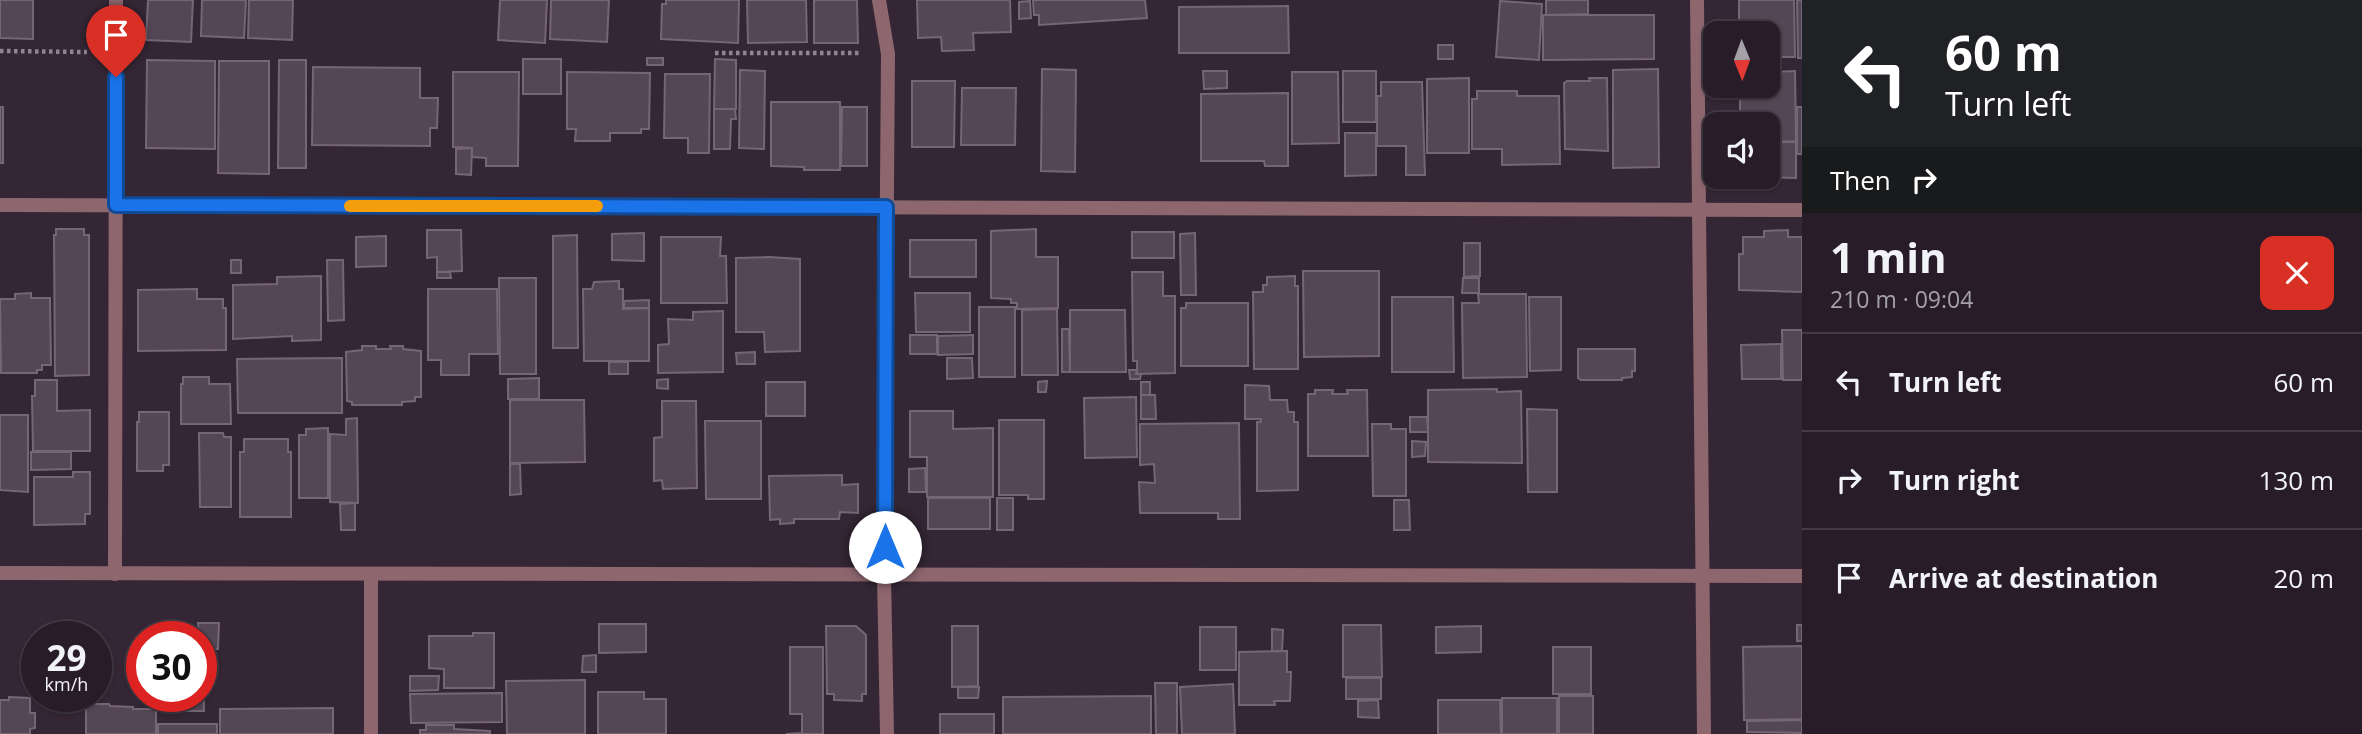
<!DOCTYPE html>
<meta charset="utf-8">
<style>
:root{--surface:#271c27;--page:#2f252f;--text:#f1f3f6;--muted:#a4a1a7;--line:#433a44}
body{margin:0;font-family:"Open Sans",sans-serif;background:var(--page);color:var(--text);height:100vh;display:flex;flex-direction:column;font-size:26px;white-space:nowrap}
*{box-sizing:border-box;margin:0}
p{font-size:23px;color:var(--muted)}
.icon{flex:none;width:38px;height:38px;fill:none;stroke:currentColor;stroke-width:2;stroke-linecap:round;stroke-linejoin:round}
.map{position:relative;flex:1;overflow:hidden}
.details{display:flex;flex-direction:column;background:var(--surface);width:560px}
.details>*{flex:none}
.hud{background:#202124;color:#fff;overflow:hidden}
.needle{width:46px;rotate:179deg}
.tools{position:absolute;left:1703px;top:21px;display:grid;gap:14px}
.tools a{display:grid;place-items:center;width:77px;height:77px;border-radius:14px;background:var(--surface);box-shadow:0 2px 5px #0004,0 0 0 2px var(--line);font-size:35px}
.speed{position:absolute;left:21px;top:621px;display:flex;gap:14px;font-size:35px;font-weight:700;text-align:center}
.speed>*{display:grid;place-content:center;width:91px;height:91px;border-radius:50%;background:var(--surface);box-shadow:0 2px 5px #0004,0 0 0 2px var(--line);line-height:1}
.speed small{font-size:18px;font-weight:400}
.speed .limit{border:10px solid #d22;background:#fff;color:#111}
.pin{position:absolute;display:grid;place-items:center;width:60px;height:60px;color:#fff;margin:-72px -30px;border-radius:50% 50% 50% 0;rotate:-45deg;box-shadow:0 0 7px #0007}
.pin .icon{rotate:45deg}
.me{position:absolute;width:77px;margin:-38px;rotate:0deg;stroke-linejoin:round;filter:drop-shadow(0 0 5px #0008)}
.turn{display:flex;align-items:center;gap:24px;height:147px;padding:0 28px;font-size:32px}
.turn .icon{width:91px;height:91px;stroke-width:2.5}
.turn b{display:block;font-size:49px;line-height:60px}
.then{display:flex;align-items:center;height:66px;padding:0 28px;background:#0003;gap:14px;font-size:26px}
.round{display:grid;place-items:center;flex:none;width:74px;height:74px;border-radius:14px;background:var(--page)}
.overview{display:flex;align-items:center;justify-content:space-between;height:119px;padding:0 28px}
h1{font-size:42px;font-weight:700;line-height:52px}
ul{padding:0;list-style:none}
li{display:flex;align-items:center;gap:21px;height:98px;padding:0 28px;border-top:2px solid var(--line)}
li div{flex:1}
li b{display:block;font-size:26px}
li em{font-style:normal}
main{display:flex;flex:1;min-height:0}
.map>svg:first-child{display:block}
.building{fill:#554655;stroke:#756676;stroke-width:2}
.lines{fill:none;stroke-linecap:round;stroke-linejoin:round}
.path{stroke:#908590;stroke-width:4.5;stroke-dasharray:3.5 3.5;stroke-linecap:butt}
.minor{stroke:#8d666e;stroke-width:14}
.tertiary{stroke:#8d666e;stroke-width:14}
.route-casing{stroke:#114b97;stroke-width:18}
.route{stroke:#1a73e8;stroke-width:12}
.slow{stroke:#f59e0b;stroke-width:12}
</style>
<main>
<div class="map">
<svg width="1802" height="734" viewBox="0 0 1802 734">
<rect width="100%" height="100%" fill="#342634"/>
<g class="building">
<polygon points="0,0 33,0 33,39 0,38"/>
<polygon points="148,0 193,0 191,42 146,40"/>
<polygon points="202,0 246,0 244,38 201,36"/>
<polygon points="249,0 293,0 292,40 248,38"/>
<polygon points="500,0 547,0 545,43 498,40"/>
<polygon points="551,0 609,0 607,42 550,39"/>
<polygon points="666,0 739,0 738,43 661,39 662,4 666,4"/>
<polygon points="747,0 806,0 807,42 748,43"/>
<polygon points="814,0 857,0 858,43 814,43"/>
<polygon points="917,0 1010,0 1011,32 973,33 974,50 942,51 941,37 918,38"/>
<polygon points="1033,0 1145,0 1147,18 1039,25 1039,15 1034,15"/>
<polygon points="1546,0 1588,0 1588,14 1546,15"/>
<polygon points="1739,0 1794,0 1795,57 1768,57 1768,33 1739,33"/>
<polygon points="1797,0 1802,0 1802,58 1798,58"/>
<polygon points="1030,1 1031,18 1019,19 1019,2"/>
<polygon points="1500,1 1542,4 1539,60 1496,57"/>
<polygon points="1288,6 1289,53 1179,53 1179,7"/>
<polygon points="1543,15 1654,15 1654,59 1543,60"/>
<rect x="1438" y="45" width="15" height="14"/>
<rect x="647" y="58" width="16" height="7"/>
<rect x="523" y="59" width="38" height="35"/>
<polygon points="715,59 736,60 736,109 714,109"/>
<polygon points="147,60 215,61 215,149 146,148"/>
<polygon points="279,60 306,60 306,168 278,168"/>
<polygon points="219,61 269,61 269,174 218,173"/>
<polygon points="313,67 420,68 420,98 438,98 437,128 430,128 430,146 312,145"/>
<polygon points="1042,69 1076,70 1075,172 1041,171"/>
<polygon points="1658,69 1659,167 1613,168 1613,70"/>
<polygon points="740,70 765,71 764,149 739,148"/>
<polygon points="1203,71 1227,71 1227,88 1204,89"/>
<rect x="1343" y="71" width="33" height="51"/>
<polygon points="1795,71 1796,141 1768,142 1768,124 1740,124 1740,86 1768,86 1768,72"/>
<polygon points="453,72 519,72 518,166 486,166 486,158 472,157 472,148 453,147"/>
<polygon points="567,72 650,73 649,129 641,129 641,133 610,133 610,141 575,141 576,129 567,129"/>
<polygon points="1292,72 1338,72 1339,143 1292,144"/>
<polygon points="665,74 710,74 709,153 688,153 688,138 664,138"/>
<polygon points="1469,78 1469,153 1427,153 1427,79"/>
<polygon points="1589,78 1607,78 1608,151 1565,149 1564,83 1567,81 1590,81"/>
<polygon points="912,81 955,81 954,147 912,147"/>
<polygon points="1381,82 1422,82 1425,175 1406,175 1406,146 1377,146 1377,96 1381,96"/>
<polygon points="962,88 1016,88 1015,145 961,145"/>
<polygon points="1477,91 1517,91 1517,96 1559,96 1560,164 1502,165 1502,149 1472,149 1472,99 1477,99"/>
<polygon points="1288,93 1288,166 1265,166 1264,161 1201,161 1201,94"/>
<polygon points="771,102 840,102 840,170 804,170 804,167 771,166"/>
<rect x="0" y="107" width="3" height="56"/>
<polygon points="842,107 867,107 867,166 841,166"/>
<rect x="1797" y="107" width="5" height="47"/>
<polygon points="714,109 735,109 736,119 731,119 730,149 714,149"/>
<polygon points="1345,133 1376,133 1376,175 1345,176"/>
<polygon points="1768,142 1796,142 1796,178 1754,177 1768,177"/>
<polygon points="472,148 471,175 456,174 456,149"/>
<polygon points="56,229 84,229 84,235 89,235 89,375 55,376 54,235 56,235"/>
<polygon points="1036,229 1036,257 1058,257 1058,308 1017,309 1017,303 1011,303 1011,299 991,298 991,231"/>
<polygon points="427,230 461,230 462,271 437,272 437,257 427,258"/>
<polygon points="1788,230 1788,237 1802,237 1802,292 1739,290 1739,254 1743,254 1743,237 1764,237 1764,231"/>
<rect x="1132" y="232" width="42" height="26"/>
<polygon points="644,233 644,261 612,260 612,234"/>
<polygon points="1195,233 1196,295 1181,295 1180,234"/>
<polygon points="577,235 578,348 553,348 553,236"/>
<polygon points="386,236 386,266 356,267 356,237"/>
<polygon points="661,237 721,237 720,256 726,256 727,303 661,303"/>
<rect x="910" y="240" width="66" height="37"/>
<polygon points="1464,243 1480,243 1480,276 1464,277"/>
<polygon points="769,257 800,259 800,351 765,352 764,332 736,332 736,258"/>
<rect x="231" y="260" width="10" height="13"/>
<polygon points="327,260 343,260 344,320 328,321"/>
<polygon points="1303,271 1379,271 1379,356 1304,357"/>
<polygon points="437,272 450,272 451,278 437,278"/>
<polygon points="1132,272 1163,272 1163,296 1175,296 1175,373 1137,374 1137,361 1133,361"/>
<polygon points="321,276 321,340 292,341 292,336 233,339 233,285 277,284 277,277"/>
<polygon points="1295,276 1295,286 1298,286 1298,369 1254,369 1253,292 1263,292 1263,285 1267,285 1267,277"/>
<polygon points="499,278 536,278 536,374 500,374"/>
<polygon points="1463,278 1479,278 1479,293 1462,293"/>
<polygon points="619,281 619,289 623,289 623,309 649,308 649,361 584,361 583,289 592,289 594,282"/>
<polygon points="197,289 197,299 223,299 223,308 226,308 226,350 138,351 138,290"/>
<polygon points="428,289 497,289 498,354 469,354 469,375 441,375 441,360 428,360"/>
<polygon points="31,293 31,298 50,298 51,365 42,365 42,370 37,370 37,373 1,373 0,299 15,299 15,294"/>
<polygon points="915,293 970,293 970,332 916,332"/>
<polygon points="1478,294 1526,294 1527,377 1463,378 1462,303 1479,303"/>
<polygon points="1392,297 1453,297 1454,372 1392,372"/>
<polygon points="1529,297 1561,297 1561,370 1530,371"/>
<polygon points="649,300 649,308 624,308 624,301"/>
<polygon points="1186,303 1248,303 1248,366 1181,366 1181,308 1186,308"/>
<rect x="979" y="307" width="36" height="70"/>
<polygon points="1057,309 1058,375 1022,375 1022,310"/>
<polygon points="1070,310 1125,310 1126,372 1070,372"/>
<polygon points="723,311 723,372 658,373 658,345 669,344 668,319 693,320 693,312"/>
<polygon points="1062,329 1069,329 1070,372 1062,372"/>
<polygon points="1782,330 1802,330 1802,380 1783,380"/>
<rect x="910" y="335" width="27" height="19"/>
<polygon points="973,335 973,354 938,355 938,336"/>
<polygon points="1781,344 1781,379 1742,379 1741,345"/>
<polygon points="362,346 376,346 376,349 391,349 390,346 403,346 403,349 421,351 421,397 415,397 415,401 402,402 402,405 352,405 352,402 347,401 346,352 362,350"/>
<polygon points="1578,349 1635,349 1635,371 1632,371 1632,377 1622,378 1622,380 1581,380 1578,378"/>
<polygon points="755,352 755,364 737,364 736,353"/>
<polygon points="342,358 342,413 238,413 237,359"/>
<polygon points="947,358 972,358 973,378 947,379"/>
<rect x="609" y="362" width="19" height="12"/>
<polygon points="1129,370 1137,370 1136,374 1141,374 1140,379 1130,379"/>
<polygon points="183,377 209,377 209,384 230,384 231,424 181,424 181,384 183,384"/>
<polygon points="539,378 539,399 508,399 508,379"/>
<polygon points="668,379 668,389 657,388 657,380"/>
<polygon points="35,380 57,380 57,411 90,410 90,451 33,451 32,396 35,396"/>
<polygon points="1047,381 1046,392 1038,392 1038,382"/>
<rect x="766" y="382" width="39" height="34"/>
<rect x="1141" y="382" width="9" height="13"/>
<polygon points="1245,385 1269,386 1270,400 1287,400 1288,412 1294,412 1294,422 1298,422 1298,490 1257,491 1257,422 1261,422 1261,419 1245,419"/>
<polygon points="1497,389 1497,392 1521,391 1522,463 1428,462 1428,390"/>
<polygon points="1315,390 1333,390 1332,394 1348,394 1347,390 1367,390 1368,456 1308,456 1308,394 1315,394"/>
<polygon points="1141,395 1155,395 1156,419 1141,419"/>
<polygon points="1136,397 1137,457 1085,458 1084,398"/>
<polygon points="510,400 584,400 585,462 510,463"/>
<polygon points="662,401 696,401 697,488 663,489 662,480 654,481 654,438 662,437"/>
<polygon points="1527,409 1557,410 1557,492 1528,492"/>
<polygon points="910,411 953,411 953,429 993,428 993,497 927,497 927,457 910,457"/>
<polygon points="139,412 169,412 169,465 163,465 163,471 137,471 137,422 139,422"/>
<polygon points="0,415 28,415 28,492 0,490"/>
<polygon points="1410,417 1427,417 1428,432 1410,432"/>
<polygon points="357,418 358,503 330,502 330,434 346,435 346,419"/>
<polygon points="999,420 1044,420 1044,499 1028,499 1028,495 999,495"/>
<polygon points="705,421 761,421 761,499 706,499"/>
<polygon points="1239,423 1240,519 1218,519 1218,513 1140,513 1139,482 1155,483 1154,464 1140,465 1140,424"/>
<polygon points="1372,424 1391,424 1391,429 1406,429 1406,496 1373,496"/>
<polygon points="328,428 328,498 299,498 299,435 306,435 306,429"/>
<polygon points="199,433 223,433 224,437 231,437 231,507 200,507"/>
<polygon points="244,439 288,439 288,452 291,452 291,517 240,517 240,452 244,452"/>
<polygon points="1412,441 1426,442 1425,456 1412,457"/>
<polygon points="31,452 71,452 71,469 31,470"/>
<polygon points="510,464 520,464 521,494 510,495"/>
<polygon points="925,468 926,492 909,492 909,469"/>
<polygon points="73,472 90,472 90,514 85,514 85,524 34,525 34,477 73,477"/>
<polygon points="842,475 842,485 858,484 858,513 840,512 839,519 794,519 794,523 780,524 780,519 770,520 769,476"/>
<rect x="928" y="498" width="62" height="31"/>
<rect x="997" y="498" width="16" height="32"/>
<polygon points="1394,500 1409,500 1410,530 1394,530"/>
<polygon points="355,503 355,530 341,530 340,504"/>
<polygon points="198,623 219,623 218,649 201,649"/>
<polygon points="599,624 646,624 646,652 599,653"/>
<polygon points="1343,625 1381,625 1382,677 1343,677"/>
<rect x="1797" y="625" width="5" height="16"/>
<polygon points="826,626 856,626 866,635 866,694 862,694 862,701 834,700 834,694 827,694"/>
<polygon points="952,626 978,626 978,686 952,687"/>
<polygon points="1481,626 1481,652 1436,653 1436,627"/>
<rect x="1200" y="627" width="36" height="43"/>
<polygon points="1272,629 1283,630 1282,651 1272,651"/>
<polygon points="473,633 494,633 494,688 444,688 444,669 429,668 429,636 473,636"/>
<polygon points="1802,646 1802,719 1744,720 1743,647"/>
<polygon points="790,647 823,647 823,734 786,734 802,733 802,714 790,714"/>
<rect x="1553" y="647" width="38" height="47"/>
<polygon points="1287,651 1287,672 1291,672 1290,701 1274,701 1275,705 1239,705 1239,652"/>
<polygon points="201,653 203,653 204,711 162,711 162,696 201,696"/>
<polygon points="596,655 596,672 582,672 583,656"/>
<polygon points="410,676 439,676 438,690 410,691"/>
<rect x="1346" y="678" width="35" height="21"/>
<polygon points="585,680 585,734 507,734 506,681"/>
<polygon points="1155,683 1177,683 1177,734 1156,734"/>
<polygon points="1233,684 1235,734 1182,734 1180,687"/>
<polygon points="958,687 979,687 978,698 958,698"/>
<polygon points="598,692 644,692 644,699 666,699 666,734 598,734"/>
<polygon points="502,693 502,722 411,723 410,694"/>
<polygon points="1151,696 1151,734 1003,734 1003,697"/>
<rect x="1559" y="696" width="34" height="38"/>
<polygon points="9,697 30,698 30,713 35,713 35,728 30,729 30,734 0,734 0,700 9,700"/>
<rect x="1502" y="698" width="55" height="36"/>
<polygon points="1378,700 1379,718 1358,717 1358,701"/>
<polygon points="1438,700 1500,700 1501,734 1438,734"/>
<polygon points="86,704 109,704 110,706 133,707 133,709 156,709 156,734 86,734"/>
<polygon points="333,708 333,734 220,734 220,709"/>
<rect x="940" y="714" width="54" height="20"/>
<polygon points="1802,720 1802,733 1747,732 1747,721"/>
<rect x="158" y="724" width="59" height="10"/>
<polygon points="426,725 454,725 454,729 490,731 490,734 420,734 420,730 426,730"/>
</g>
<g class="lines">
<g class="path">
<polyline points="0,51 87,52"/>
<polyline points="715,53 861,53"/>
</g>
<g class="minor">
<polyline points="879,0 888,54 884,575 887,734"/>
<polyline points="0,205 1802,210"/>
<polyline points="115,574 116,0"/>
<polyline points="371,734 371,574"/>
</g>
<g class="tertiary">
<polyline points="1697,0 1704,734"/>
<polyline points="0,573 1802,576"/>
</g>
</g>
<g class="lines">
<defs>
<polyline id="route" points="116,77 116,205 886,207 885,547"/>
</defs>
<use href="#route" class="route-casing"/>
<use href="#route" class="route"/>
<polyline class="slow" points="350,206 597,206"/>
</g>
</svg>
<div class="tools">
<a><svg class="needle" viewBox="-14 -14 28 28"><path d="M0-13l5 13h-10z" fill="#e53935"/><path d="M0 13l5-13h-10z" fill="#a4a1a7"/></svg></a>
<a><svg class="icon" aria-label="sound" viewBox="0 0 24 24"><path d="M4 9h4l5-4v14l-5-4H4zM17 9q2 3 0 6"/></svg></a>
</div>
<div class="speed"><div>29<small>km/h</small></div><div class="limit">30</div></div>
<div class="pin" style="left:116px;top:77px;background:#d93025"><svg class="icon" aria-label="arrive" viewBox="0 0 24 24"><path d="M6 21V4h12l-3 4 3 4H6"/></svg></div>
<svg class="me" style="left:885px;top:547px" viewBox="-20 -20 40 40"><circle r="19" fill="#fff"/><path d="M0-13L10 11 0 6-10 11z" fill="#1a73e8"/></svg>
</div>
<section class="details">
<div class="hud">
<div class="turn"><svg class="icon" aria-label="left" viewBox="0 0 24 24"><path d="M17 20v-9H6M10 6l-5 5 5 5"/></svg><div><b>60 m</b>Turn left</div></div>
<div class="then">Then<svg class="icon" aria-label="right" viewBox="0 0 24 24"><path d="M7 20v-9h11M14 6l5 5-5 5"/></svg></div>
</div>
<div class="overview"><div><h1>1 min</h1><p>210 m · 09:04</p></div><a class="round" style="background:#d93025;color:#fff"><svg class="icon" aria-label="close" viewBox="0 0 24 24"><path d="M6 6l12 12M18 6L6 18"/></svg></a></div>
<ul>
<li><svg class="icon" aria-label="left" viewBox="0 0 24 24"><path d="M17 20v-9H6M10 6l-5 5 5 5"/></svg><div><b>Turn left</b></div><em>60 m</em></li>
<li><svg class="icon" aria-label="right" viewBox="0 0 24 24"><path d="M7 20v-9h11M14 6l5 5-5 5"/></svg><div><b>Turn right</b></div><em>130 m</em></li>
<li><svg class="icon" aria-label="arrive" viewBox="0 0 24 24"><path d="M6 21V4h12l-3 4 3 4H6"/></svg><div><b>Arrive at destination</b></div><em>20 m</em></li>
</ul>
</section>
</main>
